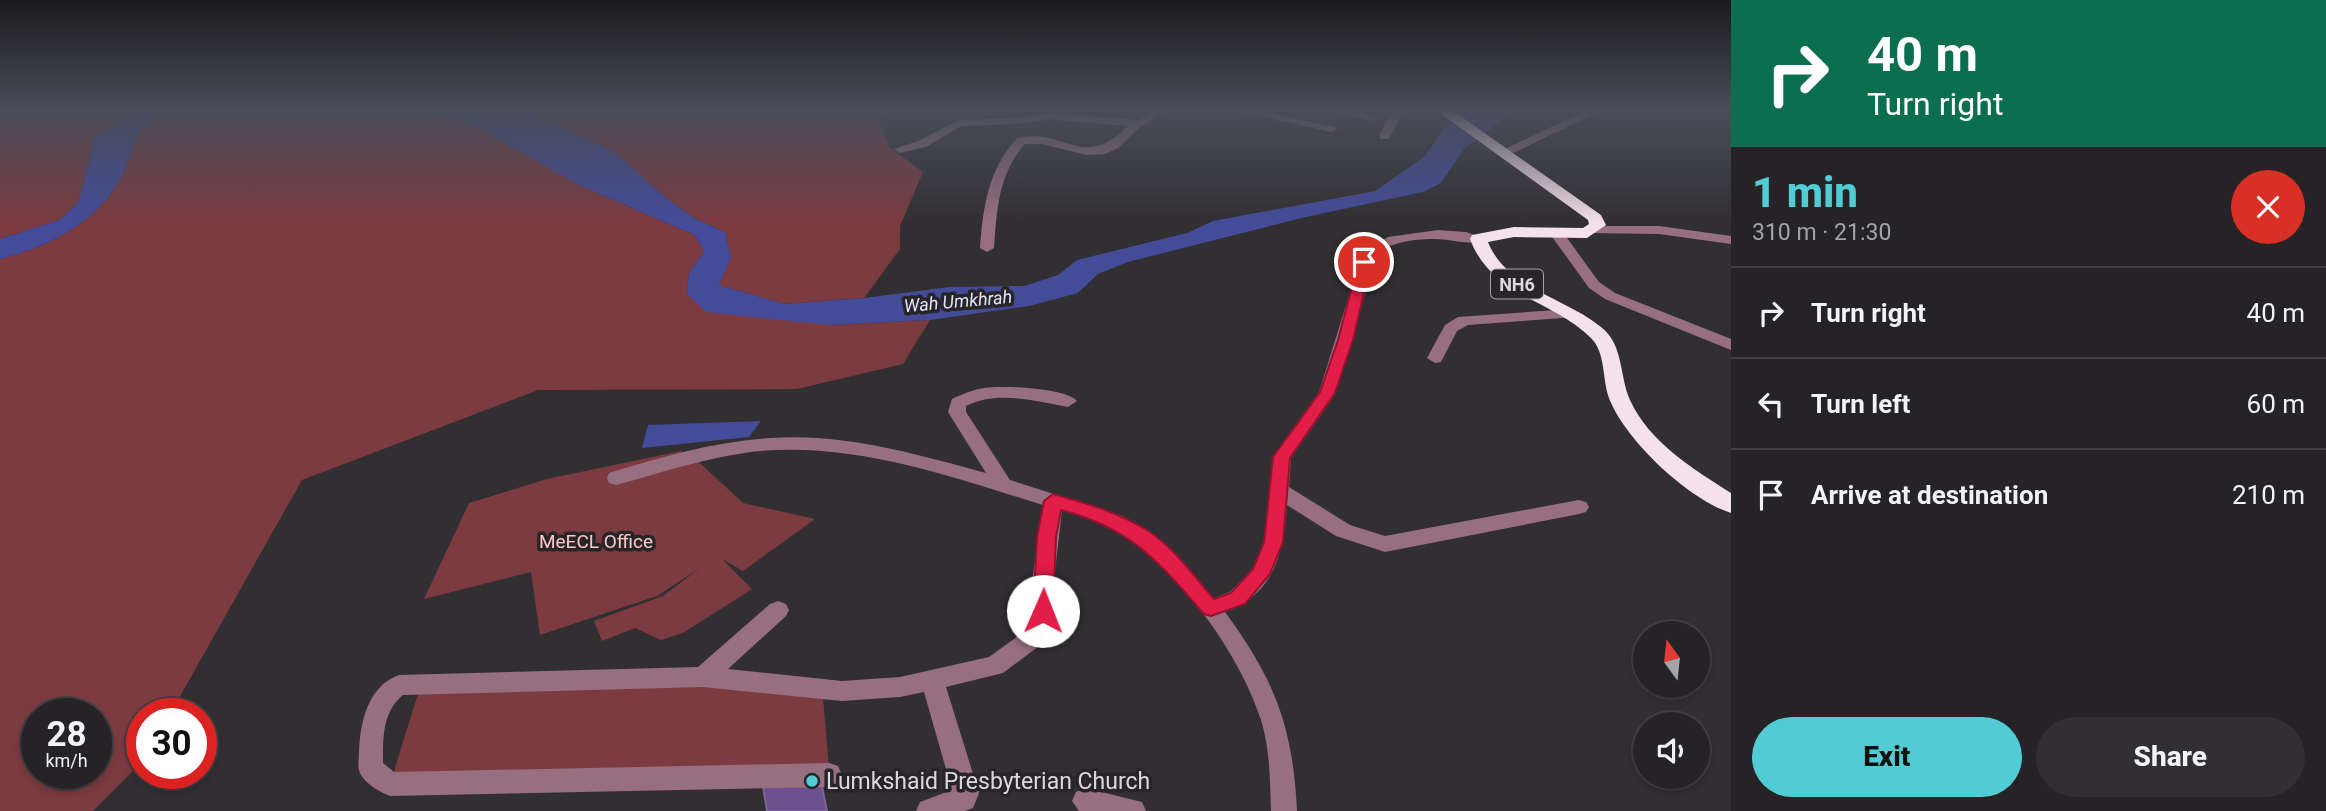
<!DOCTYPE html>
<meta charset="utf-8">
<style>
:root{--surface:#262326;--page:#322f32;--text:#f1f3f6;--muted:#a4a4a7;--line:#424043;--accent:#51ccd4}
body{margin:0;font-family:Roboto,sans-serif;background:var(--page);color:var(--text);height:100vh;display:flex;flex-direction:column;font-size:26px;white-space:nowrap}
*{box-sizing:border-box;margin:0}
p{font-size:23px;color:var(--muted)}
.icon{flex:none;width:38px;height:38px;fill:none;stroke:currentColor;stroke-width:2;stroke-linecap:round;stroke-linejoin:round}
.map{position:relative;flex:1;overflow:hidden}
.side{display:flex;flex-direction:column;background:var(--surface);width:595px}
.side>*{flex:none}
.top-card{background:#0b6e4f;color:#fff;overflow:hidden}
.needle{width:46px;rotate:345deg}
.fabs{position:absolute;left:1633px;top:621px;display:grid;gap:14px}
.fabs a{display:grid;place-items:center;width:77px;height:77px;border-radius:50%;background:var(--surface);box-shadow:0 4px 10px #0003,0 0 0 2px var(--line);font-size:35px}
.speed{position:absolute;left:21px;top:698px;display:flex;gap:14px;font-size:35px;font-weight:700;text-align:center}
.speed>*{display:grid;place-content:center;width:91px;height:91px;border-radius:50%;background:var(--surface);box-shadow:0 4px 10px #0003,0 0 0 2px var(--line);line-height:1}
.speed small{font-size:18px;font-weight:400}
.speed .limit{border:10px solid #d22;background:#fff;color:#111}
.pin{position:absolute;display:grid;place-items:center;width:60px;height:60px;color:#fff;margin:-30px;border:4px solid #fff;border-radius:50%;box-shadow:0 2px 7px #0007}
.me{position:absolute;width:77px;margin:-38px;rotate:1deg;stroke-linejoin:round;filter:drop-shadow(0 0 5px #0008)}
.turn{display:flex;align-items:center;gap:24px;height:147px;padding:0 21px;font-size:32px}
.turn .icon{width:91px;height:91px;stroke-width:2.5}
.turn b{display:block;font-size:49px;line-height:60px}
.round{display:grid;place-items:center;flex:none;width:74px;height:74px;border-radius:37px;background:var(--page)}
.summary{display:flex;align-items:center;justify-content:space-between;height:119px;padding:0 21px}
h1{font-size:42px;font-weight:800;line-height:52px;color:var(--accent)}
.cta{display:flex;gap:14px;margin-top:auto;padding:14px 21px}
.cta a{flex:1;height:80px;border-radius:42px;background:var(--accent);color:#111;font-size:28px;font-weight:800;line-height:80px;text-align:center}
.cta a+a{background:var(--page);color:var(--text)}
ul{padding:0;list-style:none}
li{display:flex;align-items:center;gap:21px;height:91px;padding:0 21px;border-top:2px solid var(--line)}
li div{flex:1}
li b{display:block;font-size:26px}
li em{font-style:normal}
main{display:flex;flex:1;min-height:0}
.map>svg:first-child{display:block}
.green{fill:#7c3b40;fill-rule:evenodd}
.water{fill:#444b99}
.building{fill:#6c4f8f;stroke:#7d659b;stroke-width:2}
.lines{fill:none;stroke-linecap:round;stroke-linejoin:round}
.minor{fill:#976f80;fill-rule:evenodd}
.highway{fill:#f5e1e9;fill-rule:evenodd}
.route{fill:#e11d48;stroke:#92132f;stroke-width:2}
.poi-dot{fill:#51ccd4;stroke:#282528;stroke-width:2.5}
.labels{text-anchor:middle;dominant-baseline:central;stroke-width:7;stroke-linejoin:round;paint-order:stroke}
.shield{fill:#282528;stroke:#a5a3a5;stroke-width:2}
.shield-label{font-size:18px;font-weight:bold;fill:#dbd9db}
.far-water-label{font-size:18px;font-style:italic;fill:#dee3f9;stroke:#282528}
.park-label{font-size:19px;fill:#fcc6c7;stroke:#282528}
.near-poi-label{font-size:23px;fill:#dbd9db;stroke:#282528;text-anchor:start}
</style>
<main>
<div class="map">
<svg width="1731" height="811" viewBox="0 0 1731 811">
<rect width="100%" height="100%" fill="#322f32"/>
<g class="green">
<polygon points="0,110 138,110 91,139 92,149 78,203 59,220 0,239"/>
<path d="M162,110h260l55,17 102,58 116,50 9,17 -15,20 -2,22 142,31 101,-5 -27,44 -106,25 -259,1 -236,90 -132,234h-28v48l-49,49h-93v-552c50,-13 95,-35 121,-81 8,-16 11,-35 21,-50 5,-6 14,-12 20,-18zM37,714h59v60h-59z"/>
<polygon points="526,110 892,110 878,117 889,147 923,172 900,226 900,249 864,298 785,304 719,285 731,258 725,232 694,218 669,200 613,151"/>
<polygon points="681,451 701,464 743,503 815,519 743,571 722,559 752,589 683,633 661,640 635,628 602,641 594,621 663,596 700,568 657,596 540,635 531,572 424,599 469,503 547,479"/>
<polygon points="822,685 829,768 391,781 420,687"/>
</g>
<g class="water">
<path d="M138,110h24c-6,6 -15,12 -20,18 -10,15 -13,34 -21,50 -26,46 -71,68 -121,81v-20l59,-19 19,-17 14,-53 -1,-11z"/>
<polygon points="422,110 526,110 613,151 669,200 694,218 725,232 731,258 719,285 785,304 864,298 950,287 1024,286 1058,275 1077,260 1187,233 1213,221 1375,191 1424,157 1444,129 1458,117 1473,110 1515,110 1464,149 1441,183 1423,192 1301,218 1128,262 1098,274 1078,293 1029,306 930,320 829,325 706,312 687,294 689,272 704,252 695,235 579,185 477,127"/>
<polygon points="761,421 749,437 642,448 648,425"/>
</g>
<polygon class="building" points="820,777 827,811 767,811 763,786 781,778"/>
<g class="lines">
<g class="minor">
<path d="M1154,110h13l-27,17 -22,21 -13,6 -18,1 -45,-11h-17c-27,30 -28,66 -31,104l-7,4 -7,-4c3,-41 8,-78 37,-110 50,-11 64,34 111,-12l-78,-7 -35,5 -54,2 -35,21 -26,6 -6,-4 24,-8 41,-21 56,-2 35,-5 89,7z"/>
<polygon points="1233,110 1258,110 1338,128 1332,132"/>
<polygon points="1328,110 1351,110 1378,118 1372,121"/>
<polygon points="1392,110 1404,110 1389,139 1381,139 1379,136"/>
<polygon points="1587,110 1602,110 1509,155 1499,152"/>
<polygon points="1594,226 1659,226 1731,236 1731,244 1659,234 1589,233 1587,230"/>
<path d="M1438,230l28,2 19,7c-10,8 -35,0 -49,0 -21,0 -41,2 -59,14l-41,140 -45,65 -2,29 61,38 35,11 194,-36 7,2 3,5 -3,5 -7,2 -194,38 -49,-16 -49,-31c-4,49 -12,88 -62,107 50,68 68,115 72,199h-26c-1,-30 -1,-62 -10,-91 -21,-67 -89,-162 -153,-194 -15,-8 -31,-11 -46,-16l-9,79 1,41 -3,7 -48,36 -57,14 33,106 -6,15 -8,3h-49l4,-9 32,-12 -28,-98 -24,5 -58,4 -139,-14 -300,8c-21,17 -20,44 -20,68l11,9 435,-9 9,3 4,9 -4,9 -9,3 -439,9c-10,-4 -25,-12 -30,-23 -3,-6 -1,-14 -1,-21 1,-30 9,-66 40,-77l299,-8 72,-63 8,-3 8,3 3,6 -3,6 -58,53 114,12 58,-4 89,-20 43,-31 -1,-37 12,-84c-93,-29 -194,-65 -292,-53 -46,6 -91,21 -135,33l-7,-2 -2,-5 2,-5c52,-16 107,-32 162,-35 73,-5 145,16 215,35l-38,-61 4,-13c10,-5 20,-9 32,-11 17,-3 83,0 93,13l-9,6c-33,-6 -71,-17 -102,-1v6l44,68 113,36 47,34 44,48 16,-6 23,-23 11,-27 9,-85 46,-65 44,-141 25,-14z"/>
<polygon points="1557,230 1562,231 1599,282 1615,293 1731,339 1731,350 1605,299 1589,288 1550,234"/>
<polygon points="1570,309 1578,314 1576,317 1468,325 1457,331 1441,362 1435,363 1427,358 1445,325 1458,317"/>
<polygon points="1085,788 1142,802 1146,811 1079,811 1072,801 1076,792"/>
</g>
<path class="highway" d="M1436,110h16l149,105 5,10 -19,13 -73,-1 -26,5c18,46 78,56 113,85 23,18 18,48 29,73 19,42 63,69 101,93v20c-43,-14 -106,-73 -122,-115 -7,-19 -3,-45 -18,-60 -39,-39 -100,-42 -121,-99l2,-4 42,-8 69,1 6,-4 -1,-4z"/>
</g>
<linearGradient id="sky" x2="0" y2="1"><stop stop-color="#1c1a1c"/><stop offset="0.49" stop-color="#494d5a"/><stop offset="1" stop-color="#494d5a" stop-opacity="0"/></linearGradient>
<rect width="1731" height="224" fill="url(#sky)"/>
<path class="route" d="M1359,260l12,2 -18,78 -18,53 -45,65 -7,84 -13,32 -25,30 -34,12 -7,-2c-46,-53 -73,-86 -143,-104l-5,27 -3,74 -3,6h-14l-3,-6 4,-74 7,-36 9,-7c33,9 68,19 97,38 25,17 44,44 64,67l17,-6 22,-24 11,-27 9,-85 47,-65 18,-52z"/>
<circle class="poi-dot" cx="812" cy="781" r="7"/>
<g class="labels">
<rect class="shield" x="1491" y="269.5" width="52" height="29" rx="5"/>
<g class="shield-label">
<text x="1517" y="284">NH6</text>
</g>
<g class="far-water-label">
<text transform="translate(958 301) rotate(-5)">Wah Umkhrah</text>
</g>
<g class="park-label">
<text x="596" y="541">MeECL Office</text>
</g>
<g class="near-poi-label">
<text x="826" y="781">Lumkshaid Presbyterian Church</text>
</g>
</g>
</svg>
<div class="fabs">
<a><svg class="needle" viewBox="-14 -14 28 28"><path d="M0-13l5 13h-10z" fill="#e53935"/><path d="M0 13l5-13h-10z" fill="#a4a4a7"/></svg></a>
<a><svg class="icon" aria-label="sound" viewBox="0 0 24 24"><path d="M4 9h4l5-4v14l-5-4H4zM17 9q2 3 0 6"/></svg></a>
</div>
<div class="speed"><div>28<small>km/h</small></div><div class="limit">30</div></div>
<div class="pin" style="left:1364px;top:262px;background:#d93025"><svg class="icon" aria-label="arrive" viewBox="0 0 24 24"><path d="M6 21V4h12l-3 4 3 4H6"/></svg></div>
<svg class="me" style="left:1043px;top:611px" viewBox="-20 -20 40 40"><circle r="19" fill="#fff"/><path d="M0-13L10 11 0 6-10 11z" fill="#e11d48"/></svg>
</div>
<section class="side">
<div class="top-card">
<div class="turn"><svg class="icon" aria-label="right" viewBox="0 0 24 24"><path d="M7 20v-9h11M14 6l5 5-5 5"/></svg><div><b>40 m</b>Turn right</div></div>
</div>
<div class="summary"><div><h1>1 min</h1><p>310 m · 21:30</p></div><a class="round" style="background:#d93025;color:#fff"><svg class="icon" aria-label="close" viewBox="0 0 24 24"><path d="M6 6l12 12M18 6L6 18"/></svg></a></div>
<ul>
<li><svg class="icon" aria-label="right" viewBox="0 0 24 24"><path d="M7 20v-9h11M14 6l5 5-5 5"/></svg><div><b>Turn right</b></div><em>40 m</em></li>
<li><svg class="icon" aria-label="left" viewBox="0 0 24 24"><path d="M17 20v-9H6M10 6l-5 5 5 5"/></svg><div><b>Turn left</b></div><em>60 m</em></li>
<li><svg class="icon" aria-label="arrive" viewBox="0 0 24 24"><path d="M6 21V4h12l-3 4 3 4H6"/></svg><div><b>Arrive at destination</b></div><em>210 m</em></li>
</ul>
<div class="cta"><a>Exit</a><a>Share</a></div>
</section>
</main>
